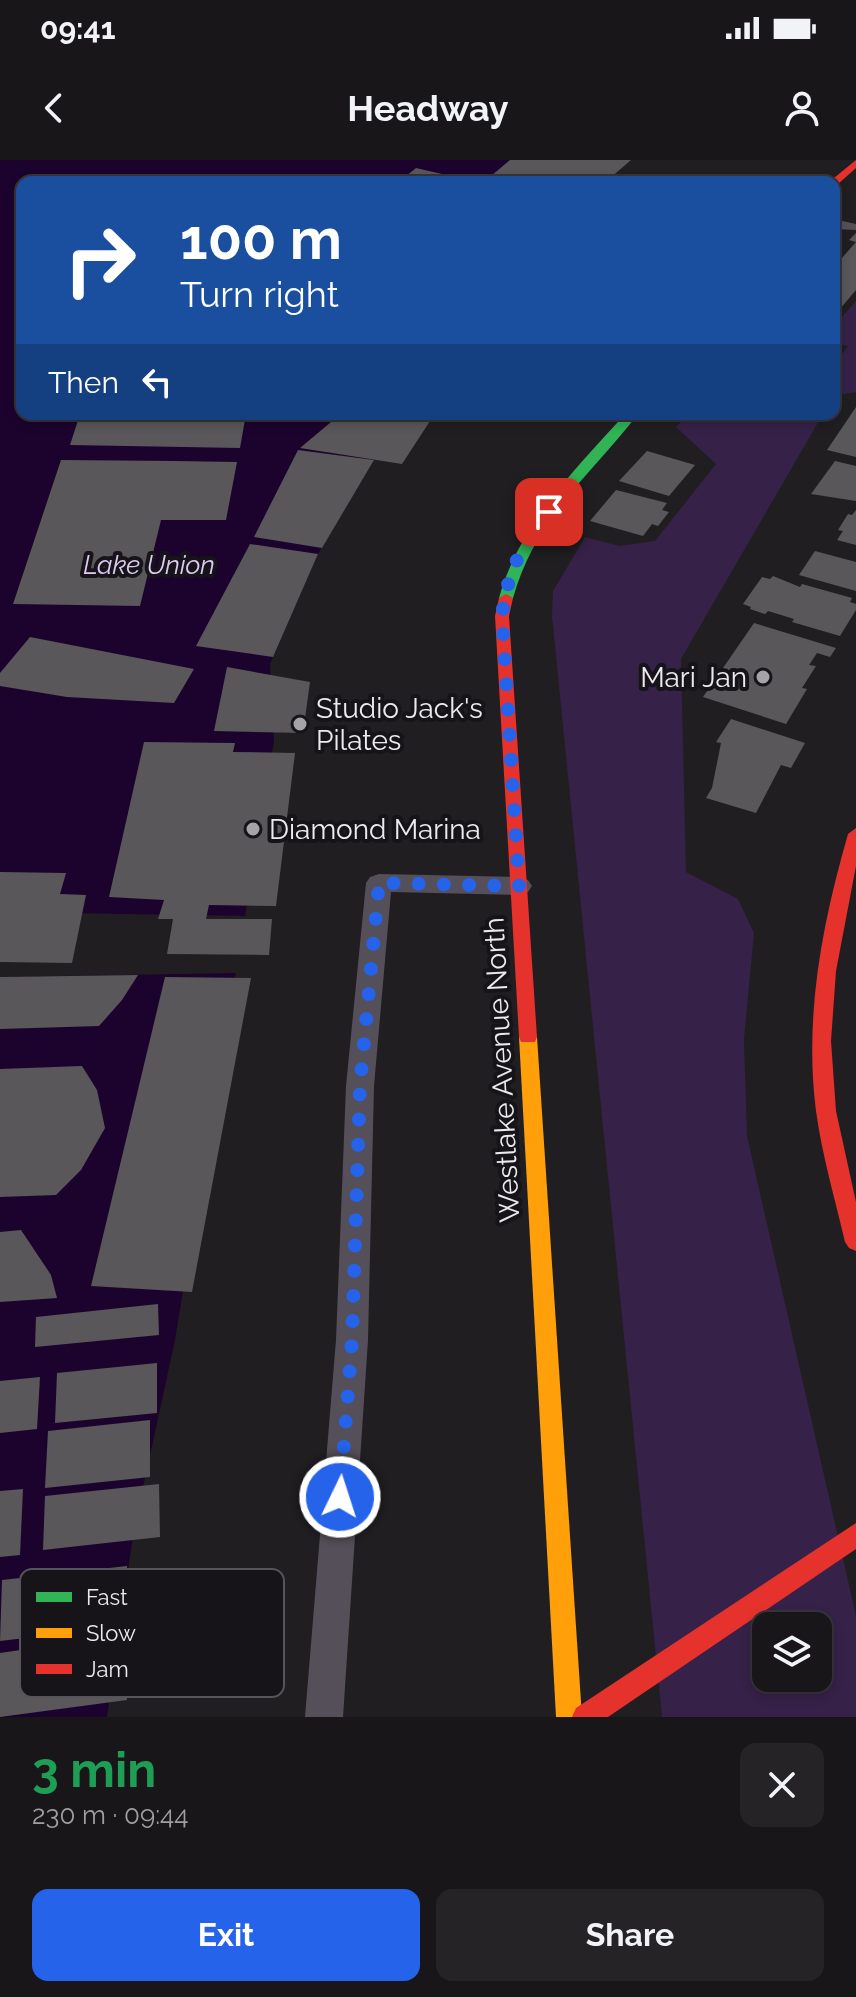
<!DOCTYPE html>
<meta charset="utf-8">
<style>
:root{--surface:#181619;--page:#252326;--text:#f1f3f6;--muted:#9f9fa2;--line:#363538;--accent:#2563eb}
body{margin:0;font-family:Raleway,sans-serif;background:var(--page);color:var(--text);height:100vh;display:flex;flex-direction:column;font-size:30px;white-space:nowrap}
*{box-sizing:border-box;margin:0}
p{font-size:26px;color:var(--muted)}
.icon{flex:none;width:44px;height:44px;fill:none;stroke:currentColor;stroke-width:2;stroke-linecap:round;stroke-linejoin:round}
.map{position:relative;height:1557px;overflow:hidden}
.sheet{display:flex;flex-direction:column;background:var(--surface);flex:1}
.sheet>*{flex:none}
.guide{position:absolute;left:16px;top:16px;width:824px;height:244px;border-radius:16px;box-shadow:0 4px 12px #0003,0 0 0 2px var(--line);background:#1a4fa0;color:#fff;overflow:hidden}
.tools{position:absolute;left:752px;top:1452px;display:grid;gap:16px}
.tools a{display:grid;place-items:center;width:80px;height:80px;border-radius:16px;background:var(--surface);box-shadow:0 4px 12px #0003,0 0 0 2px var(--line);font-size:40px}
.pin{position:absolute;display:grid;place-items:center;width:68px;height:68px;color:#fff;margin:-34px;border-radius:16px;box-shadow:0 4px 12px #0006}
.me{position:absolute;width:88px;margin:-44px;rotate:4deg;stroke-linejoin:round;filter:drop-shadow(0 0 6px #0008)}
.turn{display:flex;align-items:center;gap:28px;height:168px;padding:0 32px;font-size:36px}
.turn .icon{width:104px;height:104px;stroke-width:2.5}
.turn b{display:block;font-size:56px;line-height:68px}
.then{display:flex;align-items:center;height:76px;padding:0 32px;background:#0003;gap:16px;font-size:30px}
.round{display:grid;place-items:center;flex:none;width:84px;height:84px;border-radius:16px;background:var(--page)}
.head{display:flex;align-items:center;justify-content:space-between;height:136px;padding:0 32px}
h1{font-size:48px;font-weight:700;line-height:60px;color:#1e9e55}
.primary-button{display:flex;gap:16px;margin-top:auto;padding:16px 32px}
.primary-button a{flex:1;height:92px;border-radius:16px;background:var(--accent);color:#fff;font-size:32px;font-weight:700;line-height:92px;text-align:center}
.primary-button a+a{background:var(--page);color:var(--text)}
.status{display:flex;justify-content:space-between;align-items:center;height:56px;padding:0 40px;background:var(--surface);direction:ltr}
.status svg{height:22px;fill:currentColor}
header{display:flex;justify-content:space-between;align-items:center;height:104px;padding:0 32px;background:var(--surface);font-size:36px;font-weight:700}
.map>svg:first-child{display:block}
.green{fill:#362148;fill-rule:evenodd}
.water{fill:#1c032e}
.pier{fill:#201e21}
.building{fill:#59575a}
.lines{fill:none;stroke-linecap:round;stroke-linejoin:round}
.lane{fill:#554f59;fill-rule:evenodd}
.fast{fill:#30b455;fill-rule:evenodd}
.slow{fill:#ff9f0a;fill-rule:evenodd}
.jam{fill:#e5322d;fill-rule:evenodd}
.route{stroke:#2563eb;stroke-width:14;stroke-dasharray:0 25.2}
.poi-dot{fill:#a5a3a6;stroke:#161418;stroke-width:3}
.labels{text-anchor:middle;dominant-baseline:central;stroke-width:8;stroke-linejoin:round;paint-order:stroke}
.far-water-label{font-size:26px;font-style:italic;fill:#e0caf4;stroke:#161418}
.poi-label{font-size:28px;fill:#eceaed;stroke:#161418;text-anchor:start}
.street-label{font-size:28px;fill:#eceaed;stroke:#161418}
.key{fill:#161418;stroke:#565458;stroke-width:2}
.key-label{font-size:22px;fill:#eceaed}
</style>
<div class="status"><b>09:41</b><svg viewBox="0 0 49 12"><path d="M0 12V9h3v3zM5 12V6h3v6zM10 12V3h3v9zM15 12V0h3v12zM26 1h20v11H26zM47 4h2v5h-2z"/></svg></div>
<header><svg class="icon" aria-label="back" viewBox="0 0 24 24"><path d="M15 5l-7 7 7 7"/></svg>Headway<svg class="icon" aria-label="person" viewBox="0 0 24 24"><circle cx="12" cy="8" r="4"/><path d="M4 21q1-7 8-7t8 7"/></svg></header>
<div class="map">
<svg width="856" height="1557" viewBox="0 0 856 1557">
<rect width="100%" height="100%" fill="#201e21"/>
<g class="green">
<polygon points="856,141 856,232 834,236 834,205 848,186 834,183 834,166"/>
<path d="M688,254h135l-142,245 5,213 52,27 16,34 -10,106 3,97 109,480v101h-194l-110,-1101 1,-25 32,-54 35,9 35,-5 61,-77 -40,-37zM766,1466h52v52h-52z"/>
</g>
<polygon class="water" points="0,0 510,0 483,22 22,22 22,254 419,254 374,300 318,394 270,504 274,581 175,1180 134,1369 107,1557 0,1557"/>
<polygon class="pier" points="0,752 249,756 239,813 0,817"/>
<g class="building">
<polygon points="510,0 631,0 609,19 615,22 484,22"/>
<polygon points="416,8 472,21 472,22 399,22"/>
<polygon points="856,73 856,130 834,156 834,107 856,82 849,80"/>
<polygon points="856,247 856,297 827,290"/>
<polygon points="80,254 246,254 240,288 70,285"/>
<polygon points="374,254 432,258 402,304 300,288 337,257 369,262"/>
<polygon points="298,290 374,300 322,388 254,377"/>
<polygon points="647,291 695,305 669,336 619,321"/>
<polygon points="61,300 175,301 237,302 226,360 161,360 140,446 13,444"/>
<polygon points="835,301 856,306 856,341 811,334"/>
<polygon points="616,330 667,343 662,350 669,352 658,366 652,364 643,376 590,361"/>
<polygon points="856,350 856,385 837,380 843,371 838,370 848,354 852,355"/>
<polygon points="250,384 318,394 273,497 196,486"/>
<polygon points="815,391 856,402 856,431 799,415"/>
<polygon points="773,416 800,427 802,424 852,438 850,442 856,444 856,450 840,476 792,462 794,459 768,451 765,454 750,449 751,447 743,444 762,417 770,419"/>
<polygon points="754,463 836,488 830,497 817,493 809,505 816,506 802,528 807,529 786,564 703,537"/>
<polygon points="30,477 194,509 174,543 67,537 0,526 0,513"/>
<polygon points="227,507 310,522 303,573 214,571"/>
<polygon points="731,559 805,583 791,608 781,605 756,653 706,638 712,628 721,583 716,582"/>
<polygon points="144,582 235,583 233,592 295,593 276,746 209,745 206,759 272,759 269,795 167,794 173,759 158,759 164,740 109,737"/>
<polygon points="0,712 66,713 60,734 86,735 72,803 0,802"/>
<polygon points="138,815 122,840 99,866 0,869 0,817"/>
<polygon points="165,817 251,818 192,1132 91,1126"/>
<polygon points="82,906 97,930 105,968 81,1010 56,1035 0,1037 0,909"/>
<polygon points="21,1070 51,1115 57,1138 0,1142 0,1072"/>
<polygon points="158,1144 159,1175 35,1187 36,1157"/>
<polygon points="157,1203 157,1253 55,1263 57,1213"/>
<polygon points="40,1217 37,1269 0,1273 0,1221"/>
<polygon points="150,1260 150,1317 45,1328 48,1271"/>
<polygon points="159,1324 160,1377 43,1390 45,1336"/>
<polygon points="23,1329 20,1395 0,1397 0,1331"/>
<polygon points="127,1406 126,1466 0,1481 2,1420"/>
<polygon points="124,1475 127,1540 0,1557 0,1493"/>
</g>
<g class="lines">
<g class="lane">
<polygon points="834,59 856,64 856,70 834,69"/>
<polygon points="379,714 519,717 528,720 532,726 528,732 519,735 391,732 374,926 368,1180 343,1557 305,1557 336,1180 346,926 366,723 370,717"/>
</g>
<path class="fast" d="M625,254h13c-49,63 -102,103 -125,184l-2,3h-10l-2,-3c21,-75 75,-127 126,-184z"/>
<polygon class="slow" points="528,870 535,872 537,877 582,1557 556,1557 519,877 521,872"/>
<g class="jam">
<polygon points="856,0 856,8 838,24 829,22"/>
<polygon points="506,434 513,438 509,456 537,877 535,882 521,882 519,877 495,456 499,438"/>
<path d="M856,668v38l-20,105 -5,70 5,70 20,91v49l-7,-3 -4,-6c-10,-43 -23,-87 -29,-131 -12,-94 6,-187 32,-277z"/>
<polygon points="856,1363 856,1389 608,1557 572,1557 576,1548"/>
</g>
</g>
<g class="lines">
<path class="route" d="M340,1337l12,-157 8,-254 19,-203 140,3 -17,-270c5,-42 19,-72 47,-104"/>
</g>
<g class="poi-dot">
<circle cx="763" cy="517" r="8"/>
<circle cx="300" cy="564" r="8"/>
<circle cx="253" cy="669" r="8"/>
</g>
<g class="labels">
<g class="far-water-label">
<text x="149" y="405">Lake Union</text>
</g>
<g class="poi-label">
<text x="747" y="517" text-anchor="end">Mari Jan</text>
<text x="316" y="548">Studio Jack's<tspan x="316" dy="32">Pilates</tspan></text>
<text x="269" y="669">Diamond Marina</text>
</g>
<g class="street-label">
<text transform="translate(502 910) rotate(-93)">Westlake Avenue North</text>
</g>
</g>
<rect x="20" y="1409" width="264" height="128" rx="12" class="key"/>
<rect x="36" y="1432" width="36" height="10" fill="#30b455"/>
<rect x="36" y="1468" width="36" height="10" fill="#ff9f0a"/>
<rect x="36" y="1504" width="36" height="10" fill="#e5322d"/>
<g class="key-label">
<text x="86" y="1445">Fast</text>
<text x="86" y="1481">Slow</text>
<text x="86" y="1517">Jam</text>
</g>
</svg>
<div class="tools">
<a><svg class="icon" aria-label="layers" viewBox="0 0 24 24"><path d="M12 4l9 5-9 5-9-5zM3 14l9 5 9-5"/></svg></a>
</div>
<div class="pin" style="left:549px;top:352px;background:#d93025"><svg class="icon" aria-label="arrive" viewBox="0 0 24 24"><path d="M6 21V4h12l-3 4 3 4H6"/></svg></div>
<svg class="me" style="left:340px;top:1337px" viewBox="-20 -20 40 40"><circle r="17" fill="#2563eb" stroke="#fff" stroke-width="3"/><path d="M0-11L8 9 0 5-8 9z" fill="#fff"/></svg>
<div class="guide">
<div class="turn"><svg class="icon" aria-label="right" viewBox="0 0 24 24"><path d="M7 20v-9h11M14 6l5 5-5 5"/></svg><div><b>100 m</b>Turn right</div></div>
<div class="then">Then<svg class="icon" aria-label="left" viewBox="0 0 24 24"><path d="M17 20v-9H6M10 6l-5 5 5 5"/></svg></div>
</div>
</div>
<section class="sheet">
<div class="head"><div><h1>3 min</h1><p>230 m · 09:44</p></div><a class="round"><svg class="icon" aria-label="close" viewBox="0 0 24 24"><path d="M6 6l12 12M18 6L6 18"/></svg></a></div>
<div class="primary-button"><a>Exit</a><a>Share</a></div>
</section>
